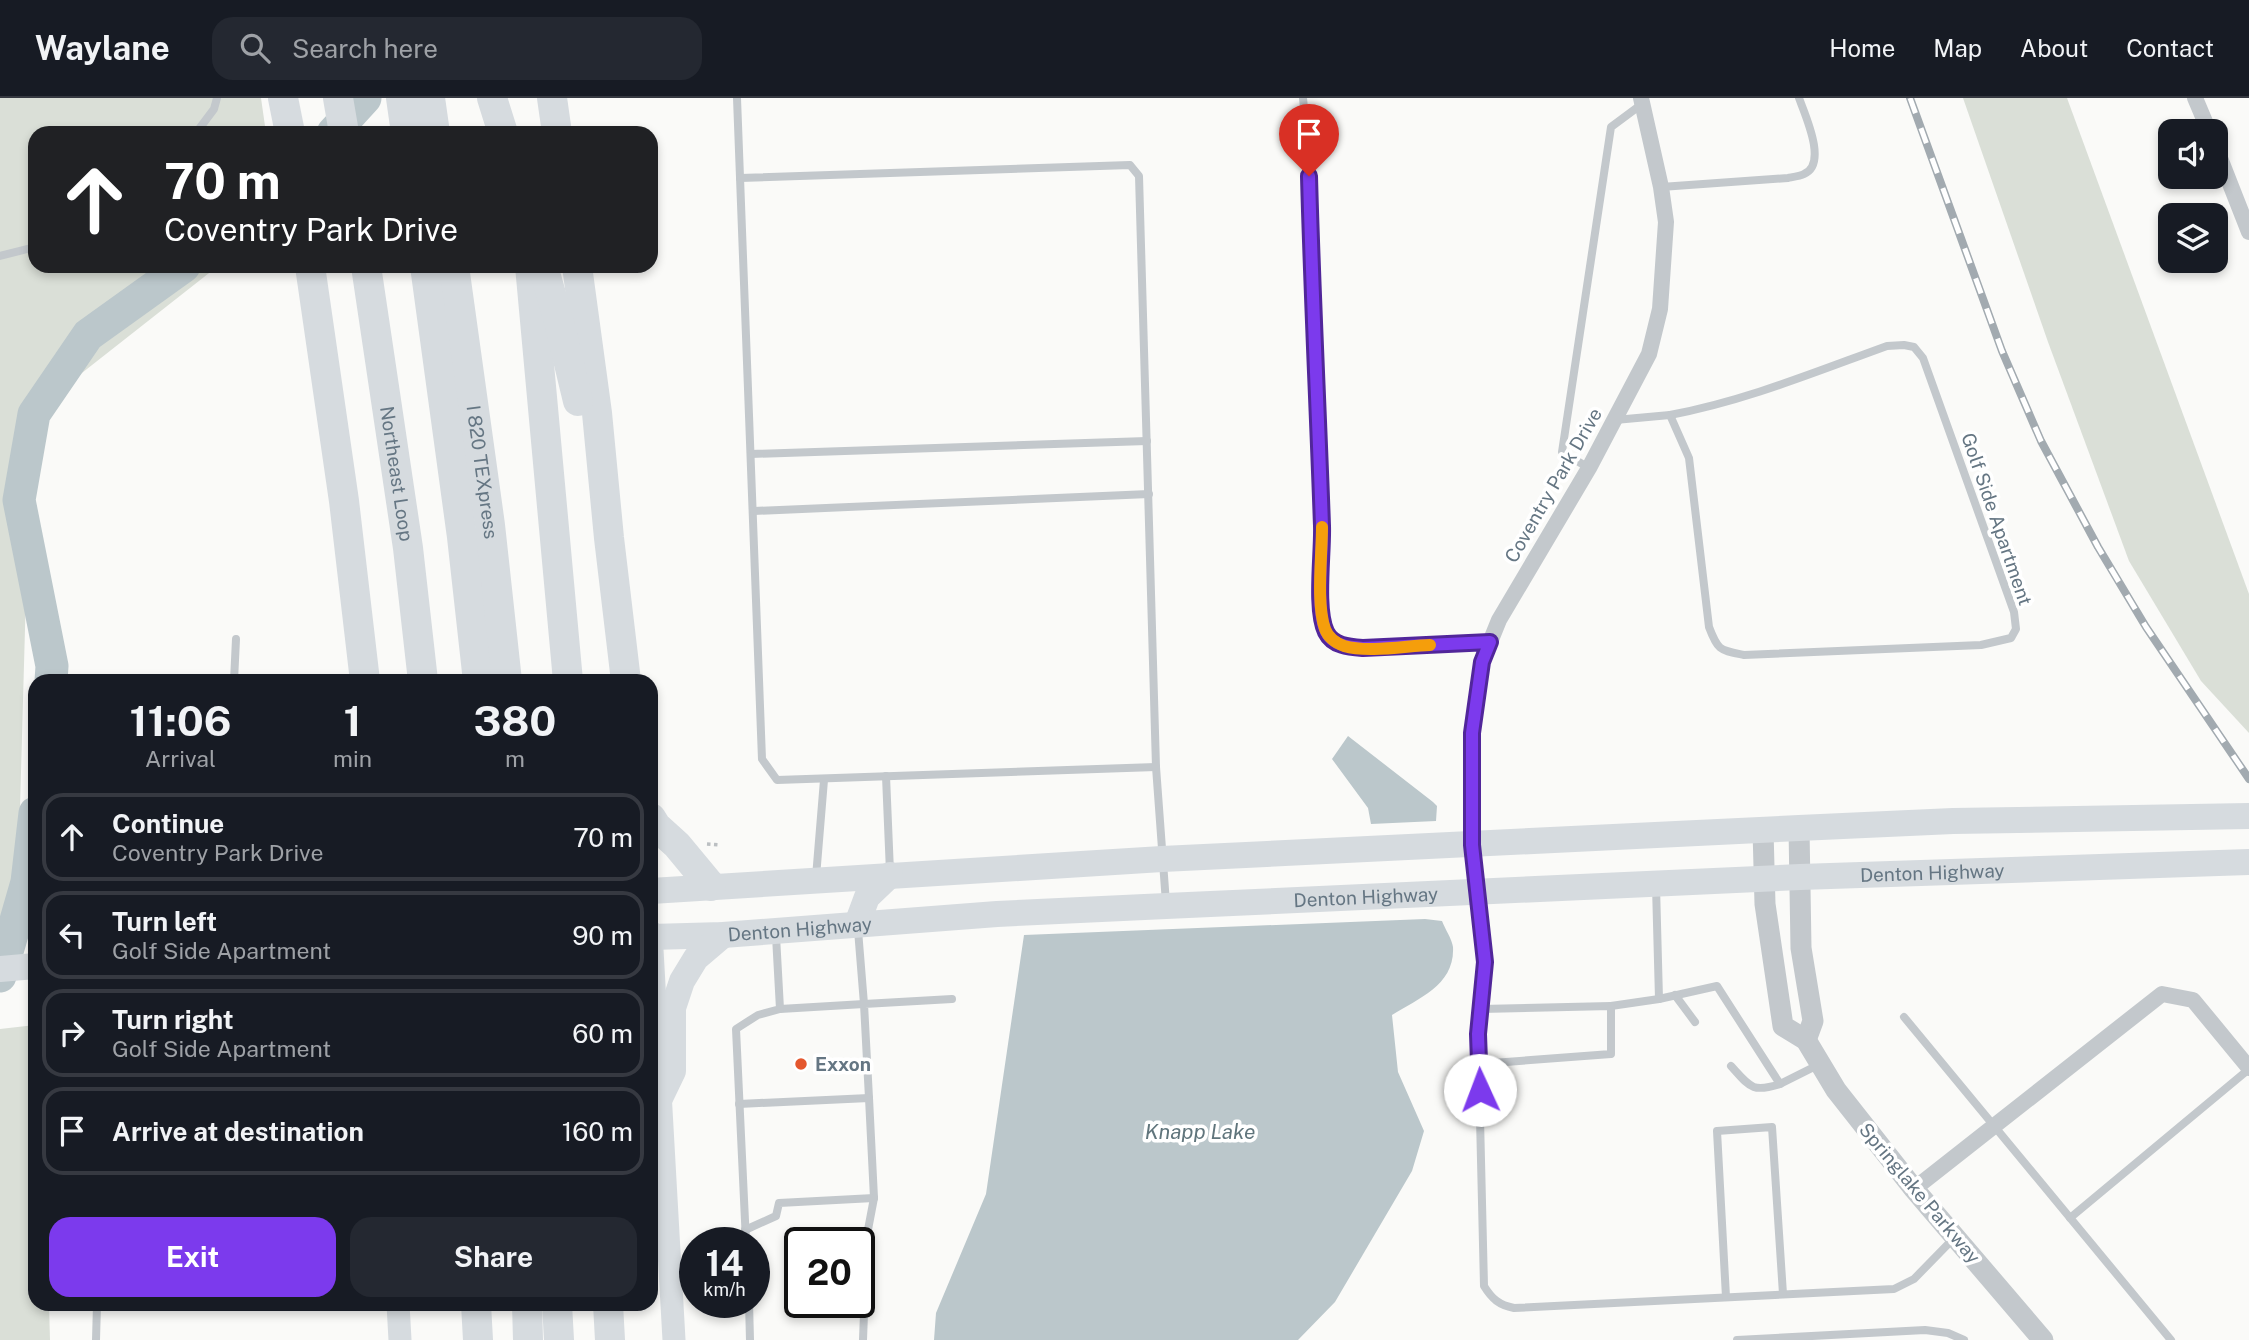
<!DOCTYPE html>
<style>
:root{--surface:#171b24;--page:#242831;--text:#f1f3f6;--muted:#9ea1a6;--line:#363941;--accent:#7c3aed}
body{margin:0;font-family:"Public Sans",sans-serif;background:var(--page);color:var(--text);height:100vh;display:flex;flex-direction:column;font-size:26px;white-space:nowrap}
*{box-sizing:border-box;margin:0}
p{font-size:23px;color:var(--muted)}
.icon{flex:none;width:38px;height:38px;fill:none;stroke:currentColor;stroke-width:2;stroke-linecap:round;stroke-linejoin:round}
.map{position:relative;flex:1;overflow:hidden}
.details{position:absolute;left:28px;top:576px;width:630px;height:637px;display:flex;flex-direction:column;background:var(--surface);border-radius:21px;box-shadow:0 4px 10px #0003}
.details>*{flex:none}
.hud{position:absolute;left:28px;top:28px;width:630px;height:147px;border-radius:21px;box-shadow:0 4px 10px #0003;background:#202124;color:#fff;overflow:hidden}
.controls{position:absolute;left:2158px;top:21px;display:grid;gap:14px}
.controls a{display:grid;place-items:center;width:70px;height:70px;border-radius:14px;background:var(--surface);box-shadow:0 4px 10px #0003;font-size:35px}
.speed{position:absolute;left:679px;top:1129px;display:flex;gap:14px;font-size:35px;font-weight:700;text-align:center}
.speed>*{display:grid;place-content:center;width:91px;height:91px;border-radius:50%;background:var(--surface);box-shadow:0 4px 10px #0003;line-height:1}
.speed small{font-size:18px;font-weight:400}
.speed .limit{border:4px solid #111;border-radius:10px;background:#fff;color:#111}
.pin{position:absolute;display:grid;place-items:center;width:60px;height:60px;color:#fff;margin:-72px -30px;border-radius:50% 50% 50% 0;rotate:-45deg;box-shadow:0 0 7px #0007}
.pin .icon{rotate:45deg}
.me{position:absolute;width:77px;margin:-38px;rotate:358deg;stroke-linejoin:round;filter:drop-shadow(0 0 5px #0008)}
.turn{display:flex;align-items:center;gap:24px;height:147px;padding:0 21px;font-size:32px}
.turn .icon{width:91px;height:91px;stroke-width:2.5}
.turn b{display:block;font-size:49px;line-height:60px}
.eta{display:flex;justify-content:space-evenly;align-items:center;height:119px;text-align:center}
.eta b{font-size:42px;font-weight:700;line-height:49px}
.button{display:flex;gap:14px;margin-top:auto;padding:14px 21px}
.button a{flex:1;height:80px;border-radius:21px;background:var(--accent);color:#fff;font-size:28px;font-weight:700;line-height:80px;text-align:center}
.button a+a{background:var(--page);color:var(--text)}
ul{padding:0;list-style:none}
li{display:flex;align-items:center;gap:21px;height:88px;margin:0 14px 10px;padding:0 7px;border:4px solid var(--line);border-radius:21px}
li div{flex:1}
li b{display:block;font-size:26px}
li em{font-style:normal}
header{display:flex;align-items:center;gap:42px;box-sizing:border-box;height:98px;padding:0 35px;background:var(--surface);border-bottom:2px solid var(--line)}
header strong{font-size:33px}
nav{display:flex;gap:38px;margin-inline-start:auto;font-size:24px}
.search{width:490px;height:63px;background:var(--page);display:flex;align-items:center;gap:18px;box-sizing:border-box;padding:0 24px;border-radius:21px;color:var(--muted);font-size:26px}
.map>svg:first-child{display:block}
.green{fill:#dadfd7}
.water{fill:#bbc7cb}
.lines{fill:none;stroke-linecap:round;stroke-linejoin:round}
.river{stroke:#bbc7cb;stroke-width:33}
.path{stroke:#bbbfc2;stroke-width:3.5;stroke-dasharray:3.5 3.5;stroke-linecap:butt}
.service{stroke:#c3c8cc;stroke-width:8}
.minor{stroke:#c3c8cc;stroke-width:16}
.tertiary{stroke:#c3c8cc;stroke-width:21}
.secondary{stroke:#d6dbdf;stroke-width:23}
.primary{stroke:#d6dbdf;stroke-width:26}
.motorway{stroke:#d6dbdf;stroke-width:30}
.rail-casing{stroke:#a2aab0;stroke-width:8}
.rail{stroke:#fff;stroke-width:5;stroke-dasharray:16;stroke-linecap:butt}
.route-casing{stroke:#51269a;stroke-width:18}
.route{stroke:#7c3aed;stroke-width:12}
.slow{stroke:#f59e0b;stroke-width:12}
.poi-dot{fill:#e4572e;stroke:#fff;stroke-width:2.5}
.labels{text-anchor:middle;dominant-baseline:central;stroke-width:7;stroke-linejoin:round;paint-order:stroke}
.street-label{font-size:19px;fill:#657683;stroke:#fff}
.poi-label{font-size:19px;font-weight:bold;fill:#657683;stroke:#fff;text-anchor:start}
.water-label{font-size:21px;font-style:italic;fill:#60757c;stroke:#fff}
</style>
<header>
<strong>Waylane</strong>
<div class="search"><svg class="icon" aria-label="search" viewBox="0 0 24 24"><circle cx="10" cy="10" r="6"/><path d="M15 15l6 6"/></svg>Search here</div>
<nav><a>Home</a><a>Map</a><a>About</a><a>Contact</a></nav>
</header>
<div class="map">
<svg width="2249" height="1242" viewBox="0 0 2249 1242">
<rect width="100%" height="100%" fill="#fafaf8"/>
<g class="green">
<polygon points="0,0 261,0 266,35 35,35 35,168 218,168 31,315 17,818 0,820"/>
<polygon points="1963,0 2067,0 2249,496 2249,635 2201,583 2129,463 2048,244"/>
<polygon points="35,927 35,1206 49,1206 50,1242 0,1242 0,931"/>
</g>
<g class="water">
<polygon points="1348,638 1433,704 1437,708 1436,723 1371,726 1368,710 1332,661"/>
<path d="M1425,821l17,2c3,8 10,18 11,26 2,38 -34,51 -61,68l6,57 26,59 -12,40 -77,131 -37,38h-364l2,-27 50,-119 38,-259z"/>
</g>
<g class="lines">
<g class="river">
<polyline points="333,35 365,0"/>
<polyline points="51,583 52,568 19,402 34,316 88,237 184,168"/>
<polyline points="0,878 27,784 35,715"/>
</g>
<polyline class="path" points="707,746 720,747"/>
<g class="service">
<polyline points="737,0 762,661 777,682 1156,669"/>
<path d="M1303,0l5,50c4,126 10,252 14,378 1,27 -7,83 4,106 7,14 23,14 37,16l126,-6"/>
<polyline points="196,35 214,11 217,0"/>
<polyline points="740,80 1130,67 1139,78 1156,669 1166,805"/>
<path d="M1661,89l127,-9c5,-1 12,-2 16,-4 24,-10 1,-59 -5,-76"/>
<polyline points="0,158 35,149"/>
<path d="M1904,247l10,2 9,11 91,254 2,17 -5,9 -30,7 -237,10c-24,-5 -26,-4 -35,-28l-20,-169 -19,-43c75,-14 145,-43 217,-69z"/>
<polyline points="1615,322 1670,317"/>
<polyline points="751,356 1147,343"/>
<polyline points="1589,370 1562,354 1611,29 1642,6"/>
<polyline points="754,413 1149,396"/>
<polyline points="234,583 236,541"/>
<polyline points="886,678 890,774"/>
<polyline points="816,779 824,682"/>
<polyline points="1656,788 1659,901 1717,888 1780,986 1820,966"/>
<path d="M1477,796l5,33 3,35 -7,72 6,252c8,13 15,19 30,22l380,-19 20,-10 41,-42"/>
<polyline points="1675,897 1695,924"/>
<polyline points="1611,908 1659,901"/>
<polyline points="780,911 864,906 858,832"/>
<polyline points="1904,919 2171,1242"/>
<polyline points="1479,966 1611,956 1611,908 1481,911"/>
<path d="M1731,968c19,21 21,27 49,18"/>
<polyline points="869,1000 864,906 952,901"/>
<polyline points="739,1006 869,1000 874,1100 779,1105 776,1118 745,1132"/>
<polyline points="2070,1120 2249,971"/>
<polyline points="746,1144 736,931 758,917 780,911 776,838"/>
<polyline points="1726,1199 1717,1033 1772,1029 1783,1196"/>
<polyline points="749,1204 750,1242"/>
<polyline points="96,1242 97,1206"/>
<polyline points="863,1242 867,1137 874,1100"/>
<polyline points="1737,1242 1925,1232 1948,1235 1964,1242"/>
</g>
<g class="minor">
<polyline points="2195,0 2209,33"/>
<polyline points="2216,50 2249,134"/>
<polyline points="1477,795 1472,747 1472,635 1482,564 1499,522 1589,370 1649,256 1660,211 1666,124 1661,89 1641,0"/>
<polyline points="1914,1091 2162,896 2193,902 2249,970"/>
</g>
<g class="tertiary">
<polyline points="1799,730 1801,850 1813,923 1806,942"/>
<polyline points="1763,732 1765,806 1783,928 1806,942 1836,992 1914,1091 2043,1242"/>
</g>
<g class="secondary">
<polyline points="651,834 674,1242"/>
<polyline points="398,1206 400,1242"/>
</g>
<g class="primary">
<polyline points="651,793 1162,761 1799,730 1953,723 2249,718"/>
<polyline points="857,826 867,799 890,777"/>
<path id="s1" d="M651,839l72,-2 274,-21 169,-8 634,-29 449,-15"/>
<polyline points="0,871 35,868"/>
<polyline points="660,1000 673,973 673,910 682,883 696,860 723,837"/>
</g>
<g class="motorway">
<polyline points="283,0 290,35"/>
<polyline points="338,0 344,35"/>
<polyline points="401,0 406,35"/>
<polyline points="430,0 435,35"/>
<polyline points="492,0 503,35"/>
<polyline points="552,0 557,35"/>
<polyline points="310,168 344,403 365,583"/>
<path id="s2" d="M366,168l42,282 15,133"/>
<polyline points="425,168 462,439 478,583"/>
<path id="s3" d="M454,168l36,259 17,156"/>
<polyline points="530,168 568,583"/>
<polyline points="577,168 597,315 609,440 626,583"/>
<polyline points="545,175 559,224 578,303"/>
<polyline points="651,720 656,728 677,747 711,788"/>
<polyline points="476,1206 478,1242"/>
<polyline points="527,1206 528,1242"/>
<polyline points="557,1206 559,1242"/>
<polyline points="608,1206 610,1242"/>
</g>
<defs>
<polyline id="rail" points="1910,0 2002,253 2041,343 2098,449 2146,529 2249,681"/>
</defs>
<use href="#rail" class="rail-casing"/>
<use href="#rail" class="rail"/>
</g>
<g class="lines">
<defs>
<path id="route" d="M1309,78c3,116 9,233 13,350 1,27 -7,83 4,106 7,14 23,15 37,16l127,-6 -8,20 -10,71v112l13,117 -7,72 2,56"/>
</defs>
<use href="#route" class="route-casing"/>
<use href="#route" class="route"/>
<path class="slow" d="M1322,429c0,28 -6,77 3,102 3,8 11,14 19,17 24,7 61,0 86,-1"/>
</g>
<circle class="poi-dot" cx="801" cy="966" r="7"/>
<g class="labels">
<g class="street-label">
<text stroke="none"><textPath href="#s2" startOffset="210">Northeast Loop</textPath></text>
<text stroke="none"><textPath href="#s3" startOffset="208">I 820 TEXpress</textPath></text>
<text transform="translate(1553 387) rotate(-60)">Coventry Park Drive</text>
<text transform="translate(1997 421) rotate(71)">Golf Side Apartment</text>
<text stroke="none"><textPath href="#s1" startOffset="1283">Denton Highway</textPath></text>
<text stroke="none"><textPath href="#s1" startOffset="716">Denton Highway</textPath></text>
<text stroke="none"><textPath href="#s1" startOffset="149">Denton Highway</textPath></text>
<text transform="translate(1920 1095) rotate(50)">Springlake Parkway</text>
</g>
<g class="poi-label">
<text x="815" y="966">Exxon</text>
</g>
<g class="water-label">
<text x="1200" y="1033">Knapp Lake</text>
</g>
</g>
</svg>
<div class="controls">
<a><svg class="icon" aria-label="sound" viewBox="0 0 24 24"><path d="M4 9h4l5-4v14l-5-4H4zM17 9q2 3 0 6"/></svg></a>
<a><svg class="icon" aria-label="layers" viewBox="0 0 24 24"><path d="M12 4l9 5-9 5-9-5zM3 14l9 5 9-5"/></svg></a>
</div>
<div class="speed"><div>14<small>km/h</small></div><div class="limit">20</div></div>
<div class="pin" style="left:1309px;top:78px;background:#d93025"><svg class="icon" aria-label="arrive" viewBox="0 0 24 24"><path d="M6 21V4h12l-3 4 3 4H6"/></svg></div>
<svg class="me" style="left:1480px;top:992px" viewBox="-20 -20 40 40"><circle r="19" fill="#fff"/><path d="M0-13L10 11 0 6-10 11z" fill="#7c3aed"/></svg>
<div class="hud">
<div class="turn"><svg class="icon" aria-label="ahead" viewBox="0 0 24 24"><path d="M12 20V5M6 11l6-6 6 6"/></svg><div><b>70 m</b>Coventry Park Drive</div></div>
</div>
<section class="details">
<div class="eta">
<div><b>11:06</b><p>Arrival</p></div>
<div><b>1</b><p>min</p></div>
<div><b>380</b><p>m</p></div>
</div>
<ul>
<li><svg class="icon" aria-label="ahead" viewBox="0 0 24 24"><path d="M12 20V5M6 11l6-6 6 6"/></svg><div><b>Continue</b><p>Coventry Park Drive</p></div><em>70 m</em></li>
<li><svg class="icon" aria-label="left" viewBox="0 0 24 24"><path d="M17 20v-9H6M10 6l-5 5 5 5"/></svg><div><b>Turn left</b><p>Golf Side Apartment</p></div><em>90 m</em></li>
<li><svg class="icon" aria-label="right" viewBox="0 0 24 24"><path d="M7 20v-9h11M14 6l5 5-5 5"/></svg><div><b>Turn right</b><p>Golf Side Apartment</p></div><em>60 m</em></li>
<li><svg class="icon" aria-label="arrive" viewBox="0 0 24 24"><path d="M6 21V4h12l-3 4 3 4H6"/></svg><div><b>Arrive at destination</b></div><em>160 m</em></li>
</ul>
<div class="button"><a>Exit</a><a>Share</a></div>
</section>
</div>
